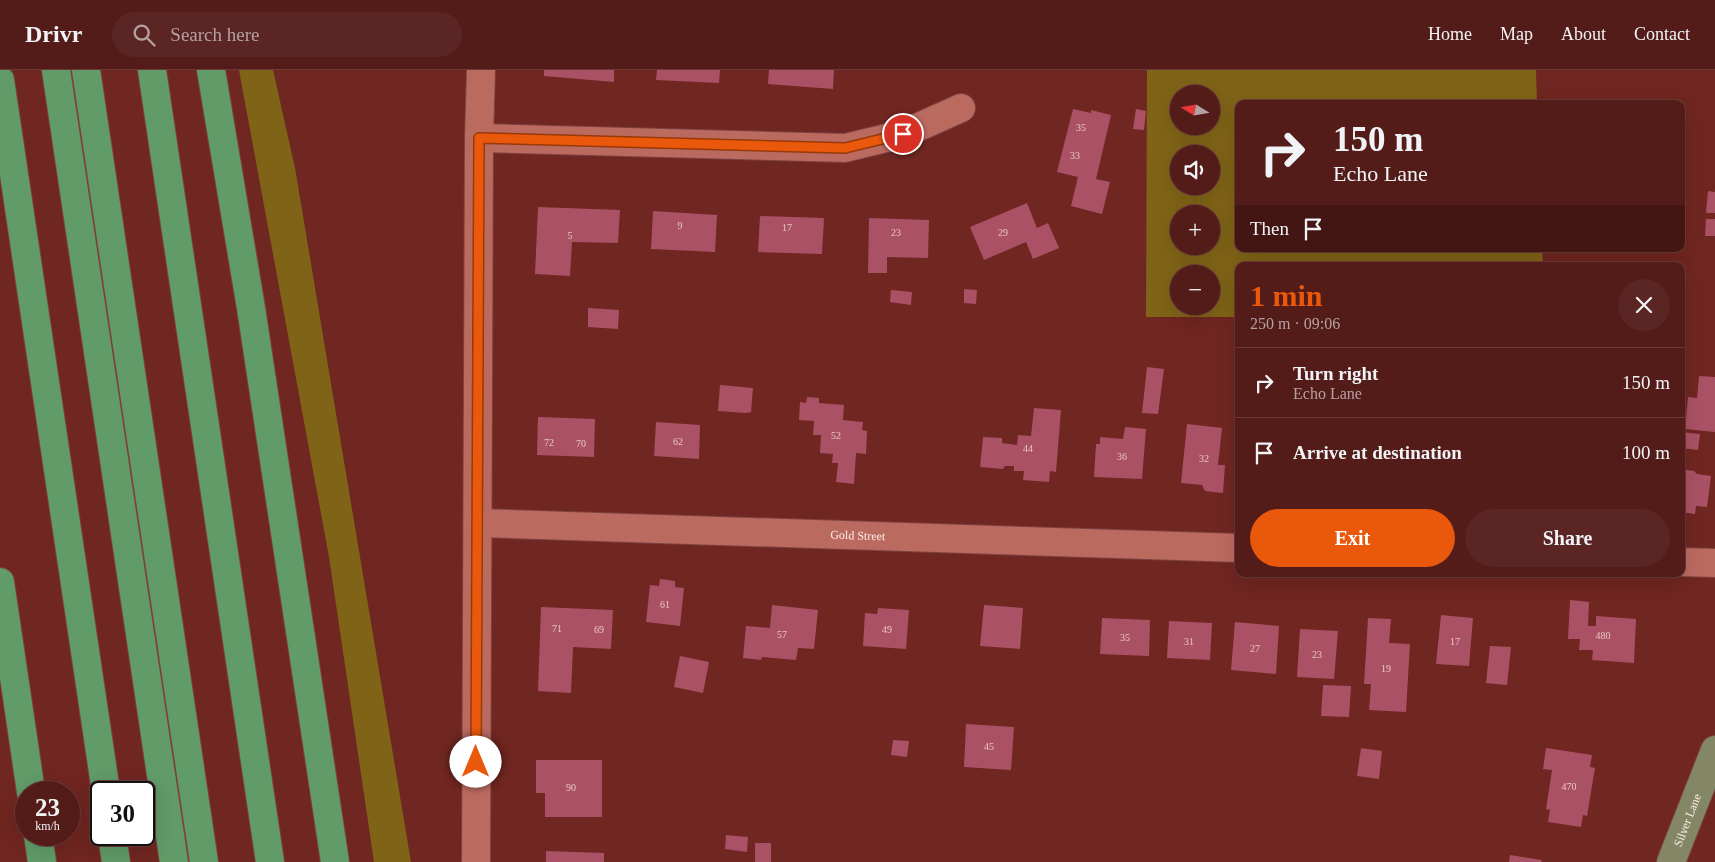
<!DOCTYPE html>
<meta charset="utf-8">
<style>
:root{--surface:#541c19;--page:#5a2522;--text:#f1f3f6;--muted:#b5a1a2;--line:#6a3a38;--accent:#ea580c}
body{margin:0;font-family:Georgia,serif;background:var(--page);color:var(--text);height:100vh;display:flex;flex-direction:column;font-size:19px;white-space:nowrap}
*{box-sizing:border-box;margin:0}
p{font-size:16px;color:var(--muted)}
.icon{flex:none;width:28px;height:28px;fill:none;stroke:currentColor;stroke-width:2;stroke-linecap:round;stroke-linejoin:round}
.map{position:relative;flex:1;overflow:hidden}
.drawer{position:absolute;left:1235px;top:192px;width:450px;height:315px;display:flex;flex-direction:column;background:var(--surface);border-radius:10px;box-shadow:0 5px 20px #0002,0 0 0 1px var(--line)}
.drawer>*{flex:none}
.top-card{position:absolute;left:1235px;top:30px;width:450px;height:152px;border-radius:10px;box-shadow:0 5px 20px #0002,0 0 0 1px var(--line);background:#541c19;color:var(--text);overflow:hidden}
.needle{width:32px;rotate:281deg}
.controls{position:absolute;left:1170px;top:15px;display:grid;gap:10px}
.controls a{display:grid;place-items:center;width:50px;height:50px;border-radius:50%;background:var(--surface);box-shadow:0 5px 20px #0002,0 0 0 1px var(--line);font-size:25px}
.speed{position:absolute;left:15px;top:711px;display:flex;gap:10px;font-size:25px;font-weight:700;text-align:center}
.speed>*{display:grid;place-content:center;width:65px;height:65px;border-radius:50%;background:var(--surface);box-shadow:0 5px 20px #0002,0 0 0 1px var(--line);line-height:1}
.speed small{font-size:12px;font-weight:400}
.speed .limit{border:2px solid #111;border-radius:8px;background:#fff;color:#111}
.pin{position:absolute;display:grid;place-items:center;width:42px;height:42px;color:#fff;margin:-21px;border:2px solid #fff;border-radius:50%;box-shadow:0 1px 5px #0007}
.me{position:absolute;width:55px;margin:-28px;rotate:0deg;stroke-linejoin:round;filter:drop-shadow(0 0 4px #0008)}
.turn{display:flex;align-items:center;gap:18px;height:105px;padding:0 15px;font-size:22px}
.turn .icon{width:65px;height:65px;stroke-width:2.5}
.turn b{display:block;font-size:35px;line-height:42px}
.then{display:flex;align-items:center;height:48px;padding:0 15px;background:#0003;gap:10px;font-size:19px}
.round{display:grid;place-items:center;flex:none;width:52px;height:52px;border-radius:26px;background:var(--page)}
.overview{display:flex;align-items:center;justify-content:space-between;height:85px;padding:0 15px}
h1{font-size:30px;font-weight:700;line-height:38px;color:var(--accent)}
.action{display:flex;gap:10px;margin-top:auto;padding:10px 15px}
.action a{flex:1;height:58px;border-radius:30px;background:var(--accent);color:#fff;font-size:20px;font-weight:700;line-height:58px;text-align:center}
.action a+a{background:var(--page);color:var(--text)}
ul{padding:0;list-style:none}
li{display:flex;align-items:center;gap:15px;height:70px;padding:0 15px;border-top:1px solid var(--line)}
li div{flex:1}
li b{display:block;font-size:19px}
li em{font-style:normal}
header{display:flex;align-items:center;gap:30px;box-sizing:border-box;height:70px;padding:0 25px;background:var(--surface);border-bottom:1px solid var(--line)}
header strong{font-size:24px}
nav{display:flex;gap:28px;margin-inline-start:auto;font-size:18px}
.search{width:350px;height:45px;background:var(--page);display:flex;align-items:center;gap:12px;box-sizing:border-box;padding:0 18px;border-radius:28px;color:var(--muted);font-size:19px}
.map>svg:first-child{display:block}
.green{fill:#7f6317;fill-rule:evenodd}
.building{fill:#aa5165}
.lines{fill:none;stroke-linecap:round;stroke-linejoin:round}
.minor-casing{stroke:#7e4241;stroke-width:30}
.major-casing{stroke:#7e4241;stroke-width:30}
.highway-casing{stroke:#7e4241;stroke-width:30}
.minor{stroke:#bb6a60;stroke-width:28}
.major{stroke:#848765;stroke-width:28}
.highway{stroke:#609b68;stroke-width:28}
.route-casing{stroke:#983908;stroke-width:12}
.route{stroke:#ea580c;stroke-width:9}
.labels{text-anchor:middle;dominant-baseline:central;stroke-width:5;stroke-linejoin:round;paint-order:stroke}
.number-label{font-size:10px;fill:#e9c4c8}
.street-label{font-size:12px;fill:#feebe9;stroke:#631a16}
</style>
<header>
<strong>Drivr</strong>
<div class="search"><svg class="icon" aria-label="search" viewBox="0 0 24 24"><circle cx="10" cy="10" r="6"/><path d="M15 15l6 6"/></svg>Search here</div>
<nav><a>Home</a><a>Map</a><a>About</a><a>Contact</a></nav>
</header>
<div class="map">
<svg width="1715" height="792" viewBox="0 0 1715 792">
<rect width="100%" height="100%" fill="#702621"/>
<g class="green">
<polygon points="239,0 273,0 295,98 411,792 374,792 329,487"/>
<path d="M1147,0h389l1,34h-298v145h303l1,17h-304v51h-93zM1179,24h32v32h-32zM1179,84h32v32h-32zM1179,144h32v32h-32zM1179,204h32v32h-32z"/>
</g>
<g class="building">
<polygon points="544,0 614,0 614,12 544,6"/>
<polygon points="657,0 720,0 719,13 656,10"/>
<polygon points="769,0 834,0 833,19 768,14"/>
<polygon points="1073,39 1091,43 1091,40 1111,45 1096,109 1110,112 1102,144 1071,136 1078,107 1057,102"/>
<polygon points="1136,39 1146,41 1144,60 1133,59"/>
<polygon points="1708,121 1715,122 1715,143 1706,143"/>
<polygon points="1027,133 1037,158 1048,153 1059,178 1033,189 1026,172 984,190 970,157"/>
<polygon points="538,137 620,140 618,173 572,172 570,206 535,204"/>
<polygon points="653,141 717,145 715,182 651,179"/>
<polygon points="760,146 824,148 822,184 758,182"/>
<polygon points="869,148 929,150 928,188 887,187 887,203 868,203"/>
<polygon points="1706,149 1715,149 1715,166 1705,166"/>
<polygon points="964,219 977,220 976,234 964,233"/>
<polygon points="891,220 912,222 911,235 890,232"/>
<polygon points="588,238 619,240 618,259 588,257"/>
<polygon points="1147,297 1164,299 1158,344 1142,343"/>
<polygon points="1699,306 1715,307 1715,362 1685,359 1688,327 1697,328"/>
<polygon points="720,315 753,318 751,342 746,343 718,341"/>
<polygon points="807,327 819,328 819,333 844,335 843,350 863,352 862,360 867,361 866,384 856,383 854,414 836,412 838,393 832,393 833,384 820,383 821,365 813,365 814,351 799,350 800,332 806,333"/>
<polygon points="1034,338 1061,340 1056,402 1050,401 1049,412 1023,410 1024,401 1014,401 1014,396 1005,396 1003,399 980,397 983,367 1002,368 1002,373 1017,375 1018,365 1031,366"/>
<polygon points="538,347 595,349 594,387 537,385"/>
<polygon points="656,352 700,355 699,389 654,386"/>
<polygon points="1187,354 1222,358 1218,395 1225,395 1223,423 1205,421 1202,415 1181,413"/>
<polygon points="1125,357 1146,359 1142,409 1094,407 1096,374 1100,374 1100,367 1123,369"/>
<polygon points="1681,362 1700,364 1698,380 1681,378"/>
<polygon points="1681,399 1694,401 1697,404 1711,406 1707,437 1696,436 1695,444 1681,442"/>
<polygon points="660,509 675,511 675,517 684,518 680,556 646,552 650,515 659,516"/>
<polygon points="1570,530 1589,532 1588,556 1596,556 1596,546 1636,549 1634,593 1592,590 1593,580 1579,580 1580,569 1568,569"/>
<polygon points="772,535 818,540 814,579 798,578 796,590 762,587 761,590 743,588 746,556 770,558"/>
<polygon points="984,535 1023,538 1020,579 980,576"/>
<polygon points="541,537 613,540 611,579 573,577 571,623 538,621"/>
<polygon points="878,538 909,540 906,579 863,576 865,543 877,544"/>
<polygon points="1441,545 1473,548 1469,596 1436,594"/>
<polygon points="1102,548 1150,550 1149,586 1100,584"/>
<polygon points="1368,548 1391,549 1389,573 1410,574 1406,642 1369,640 1371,614 1364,614"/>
<polygon points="1169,551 1212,553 1210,590 1167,588"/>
<polygon points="1235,552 1279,556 1276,604 1231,600"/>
<polygon points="1300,559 1338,561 1334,609 1297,607"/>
<polygon points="1490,576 1511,577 1507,615 1486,613"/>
<polygon points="680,586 709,592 703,623 674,617"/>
<polygon points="1323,615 1351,616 1349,647 1321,646"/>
<polygon points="966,654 1014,657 1011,700 964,697"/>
<polygon points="893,670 909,671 907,687 891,685"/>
<polygon points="1361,678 1382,681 1379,709 1357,706"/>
<polygon points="1546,678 1592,685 1590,697 1595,698 1587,746 1583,745 1581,757 1548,752 1550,740 1546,739 1552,700 1543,699"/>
<polygon points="536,690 602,690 602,747 545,747 545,723 536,723"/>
<polygon points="726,765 748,767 747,782 725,779"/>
<rect x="755" y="773" width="16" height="19"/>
<polygon points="546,781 604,783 604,792 546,792"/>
<polygon points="1510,785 1542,790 1541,792 1509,792"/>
</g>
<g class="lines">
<defs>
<g id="minor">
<polyline points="479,68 845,78 903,64 961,38"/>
<path id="s1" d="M478,453l761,25"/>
<polyline points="1681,492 1715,493"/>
<polyline points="476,792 479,68 481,0"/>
</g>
<g id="major">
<path id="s2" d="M1671,792l44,-112"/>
</g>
<g id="highway">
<polyline points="56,0 174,792"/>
<polyline points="86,0 204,792"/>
<polyline points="152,0 270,792"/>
<polyline points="211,0 251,238 335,792"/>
<polyline points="0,10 106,722"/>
<polyline points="0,512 31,722"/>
<polyline points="38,765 42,792"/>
<polyline points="112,765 116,792"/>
</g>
</defs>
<use href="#minor" class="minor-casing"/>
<use href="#major" class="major-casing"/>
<use href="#highway" class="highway-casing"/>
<use href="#minor" class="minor"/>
<use href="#major" class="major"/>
<use href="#highway" class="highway"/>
</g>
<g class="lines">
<defs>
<polyline id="route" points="476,692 479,68 845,78 903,64"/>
</defs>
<use href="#route" class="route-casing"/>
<use href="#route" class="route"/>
</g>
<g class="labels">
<g class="number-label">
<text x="1081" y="57">35</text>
<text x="1075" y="85">33</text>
<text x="680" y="155">9</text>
<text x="787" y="157">17</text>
<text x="896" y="162">23</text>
<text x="1003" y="162">29</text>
<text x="570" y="165">5</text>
<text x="836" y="365">52</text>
<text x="678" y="371">62</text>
<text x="549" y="372">72</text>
<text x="581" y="373">70</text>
<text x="1028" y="378">44</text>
<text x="1122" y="386">36</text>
<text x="1204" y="388">32</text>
<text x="665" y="534">61</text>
<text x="557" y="558">71</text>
<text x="599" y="559">69</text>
<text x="887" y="559">49</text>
<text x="782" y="564">57</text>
<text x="1603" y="565">480</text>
<text x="1125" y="567">35</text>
<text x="1189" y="571">31</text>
<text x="1455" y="571">17</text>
<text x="1255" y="578">27</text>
<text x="1317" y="584">23</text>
<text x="1386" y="598">19</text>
<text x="989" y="676">45</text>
<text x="1569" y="716">470</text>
<text x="571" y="717">90</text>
</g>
<g class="street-label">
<text stroke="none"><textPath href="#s1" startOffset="380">Gold Street</textPath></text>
<text stroke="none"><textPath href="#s2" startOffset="45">Silver Lane</textPath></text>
</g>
</g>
</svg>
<div class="controls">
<a><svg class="needle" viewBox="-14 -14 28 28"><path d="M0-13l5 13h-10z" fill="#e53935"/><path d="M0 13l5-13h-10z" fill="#b5a1a2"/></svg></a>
<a><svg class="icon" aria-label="sound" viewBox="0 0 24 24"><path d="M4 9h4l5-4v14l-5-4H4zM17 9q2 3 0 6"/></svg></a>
<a>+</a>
<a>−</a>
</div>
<div class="speed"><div>23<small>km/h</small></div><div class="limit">30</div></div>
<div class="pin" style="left:903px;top:64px;background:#d93025"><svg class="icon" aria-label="arrive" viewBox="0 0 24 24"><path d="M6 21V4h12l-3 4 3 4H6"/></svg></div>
<svg class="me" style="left:476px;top:692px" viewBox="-20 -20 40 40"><circle r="19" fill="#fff"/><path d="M0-13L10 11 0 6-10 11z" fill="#ea580c"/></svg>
<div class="top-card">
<div class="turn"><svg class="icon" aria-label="right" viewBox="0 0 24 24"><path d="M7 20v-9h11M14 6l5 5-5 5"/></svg><div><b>150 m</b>Echo Lane</div></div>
<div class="then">Then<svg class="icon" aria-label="arrive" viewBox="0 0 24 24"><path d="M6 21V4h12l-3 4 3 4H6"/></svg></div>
</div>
<section class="drawer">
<div class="overview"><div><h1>1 min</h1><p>250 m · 09:06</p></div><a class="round"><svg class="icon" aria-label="close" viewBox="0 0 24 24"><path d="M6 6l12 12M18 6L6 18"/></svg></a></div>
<ul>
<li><svg class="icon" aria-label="right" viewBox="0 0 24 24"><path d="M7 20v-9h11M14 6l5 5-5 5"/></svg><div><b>Turn right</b><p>Echo Lane</p></div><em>150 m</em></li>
<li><svg class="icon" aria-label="arrive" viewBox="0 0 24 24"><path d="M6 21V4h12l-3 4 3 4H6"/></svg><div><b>Arrive at destination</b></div><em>100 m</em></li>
</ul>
<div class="action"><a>Exit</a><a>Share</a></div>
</section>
</div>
